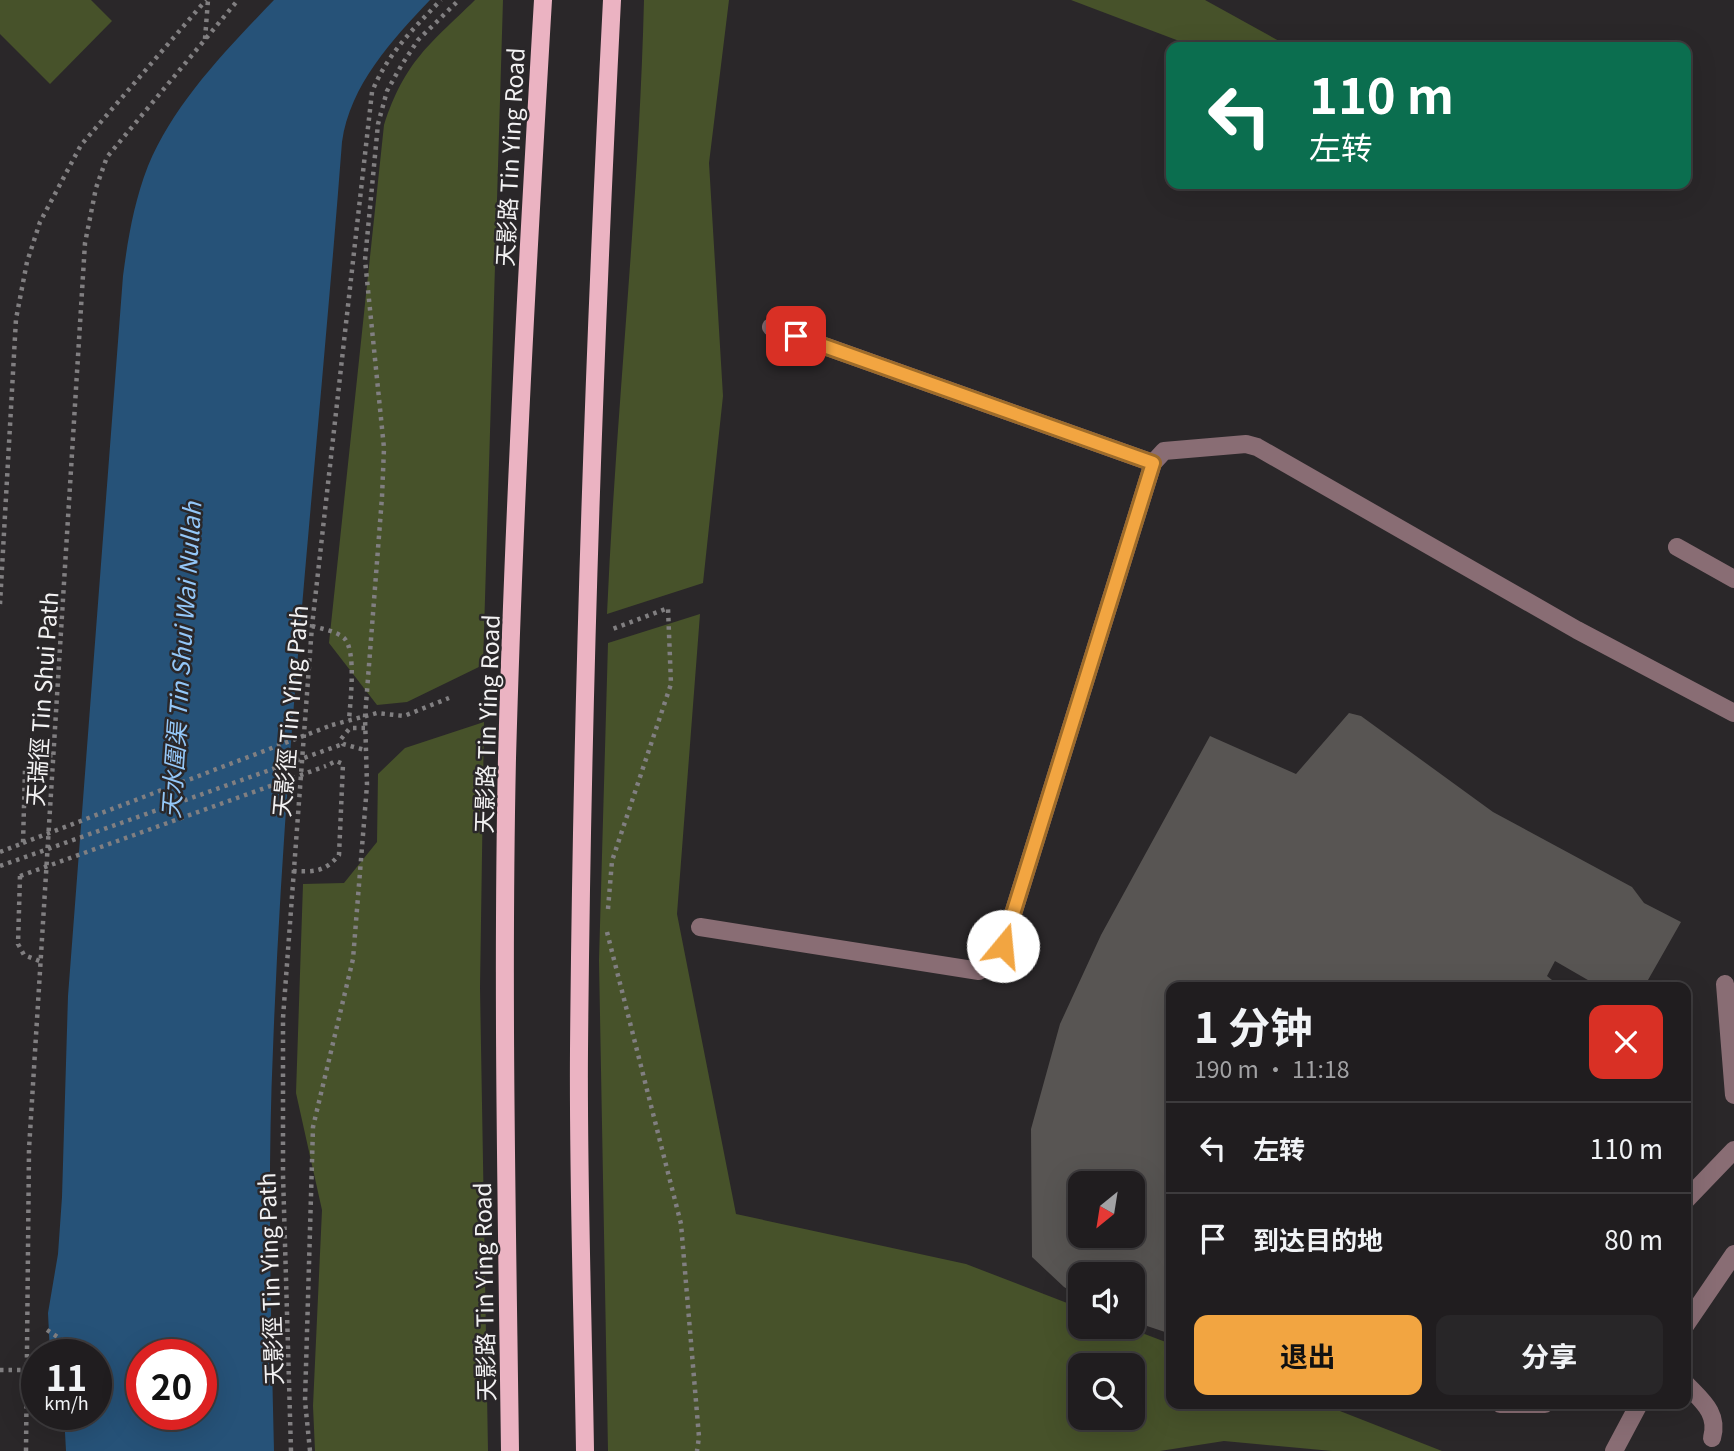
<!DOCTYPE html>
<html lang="zh">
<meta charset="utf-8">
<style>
:root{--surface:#201d1f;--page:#282628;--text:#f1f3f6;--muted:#a2a2a4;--line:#3d3b3d;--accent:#f2a541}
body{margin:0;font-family:Georgia,"Noto Sans SC",serif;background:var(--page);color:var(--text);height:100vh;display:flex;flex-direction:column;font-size:26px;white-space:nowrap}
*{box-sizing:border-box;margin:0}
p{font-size:23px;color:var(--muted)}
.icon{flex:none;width:38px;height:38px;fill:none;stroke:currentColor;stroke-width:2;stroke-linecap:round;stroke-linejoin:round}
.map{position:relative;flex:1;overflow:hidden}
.details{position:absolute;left:1166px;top:982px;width:525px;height:427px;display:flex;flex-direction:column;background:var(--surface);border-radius:14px;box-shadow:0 7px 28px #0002,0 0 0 2px var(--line)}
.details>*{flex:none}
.banner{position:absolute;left:1166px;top:42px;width:525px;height:147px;border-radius:14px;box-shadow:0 7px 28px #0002,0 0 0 2px var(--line);background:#0b6e4f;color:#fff;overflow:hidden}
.needle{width:46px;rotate:210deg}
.fabs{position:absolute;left:1068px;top:1171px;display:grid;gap:14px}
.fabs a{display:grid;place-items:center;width:77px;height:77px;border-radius:14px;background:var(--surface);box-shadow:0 7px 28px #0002,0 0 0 2px var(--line);font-size:35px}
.speed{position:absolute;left:21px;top:1339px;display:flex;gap:14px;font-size:35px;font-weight:700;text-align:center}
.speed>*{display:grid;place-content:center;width:91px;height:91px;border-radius:50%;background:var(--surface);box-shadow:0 7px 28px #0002,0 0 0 2px var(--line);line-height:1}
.speed small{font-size:18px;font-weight:400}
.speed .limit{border:10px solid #d22;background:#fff;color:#111}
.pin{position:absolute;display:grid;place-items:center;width:60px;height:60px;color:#fff;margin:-30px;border-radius:14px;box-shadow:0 4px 10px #0006}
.me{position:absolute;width:77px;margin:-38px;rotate:17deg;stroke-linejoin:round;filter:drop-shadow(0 0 5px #0008)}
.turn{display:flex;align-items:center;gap:24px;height:147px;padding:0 28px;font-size:32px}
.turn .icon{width:91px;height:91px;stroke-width:2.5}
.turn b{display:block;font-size:49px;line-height:60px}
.round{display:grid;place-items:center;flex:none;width:74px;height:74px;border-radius:14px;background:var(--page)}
.head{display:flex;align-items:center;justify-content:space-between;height:119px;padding:0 28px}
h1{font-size:42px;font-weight:700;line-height:52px}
.button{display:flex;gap:14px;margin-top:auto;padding:14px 28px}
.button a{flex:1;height:80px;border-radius:14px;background:var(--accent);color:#111;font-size:28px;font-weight:700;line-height:80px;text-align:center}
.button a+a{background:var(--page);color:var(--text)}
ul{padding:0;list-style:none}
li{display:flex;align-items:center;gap:21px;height:91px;padding:0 28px;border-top:2px solid var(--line)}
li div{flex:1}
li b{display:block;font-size:26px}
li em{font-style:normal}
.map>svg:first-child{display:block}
.green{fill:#47522a;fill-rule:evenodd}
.water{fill:#265278;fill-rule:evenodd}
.building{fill:#585553;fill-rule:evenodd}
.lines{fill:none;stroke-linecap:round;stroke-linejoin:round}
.path{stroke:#817f81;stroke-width:4.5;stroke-dasharray:3.5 5;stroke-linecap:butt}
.minor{stroke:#896d74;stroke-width:18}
.major{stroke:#ebb3c2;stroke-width:18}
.path-bridge{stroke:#817f81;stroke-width:4.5;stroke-dasharray:3.5 5;stroke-linecap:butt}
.route-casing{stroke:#9d6b2a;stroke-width:18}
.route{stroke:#f2a541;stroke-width:12}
.labels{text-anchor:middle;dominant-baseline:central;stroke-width:5;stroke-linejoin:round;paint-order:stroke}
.street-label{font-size:23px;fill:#f2f1f2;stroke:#2a2729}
.water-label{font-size:24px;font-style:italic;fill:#94c7f8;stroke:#2a2729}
</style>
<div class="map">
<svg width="1734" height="1451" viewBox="0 0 1734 1451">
<rect width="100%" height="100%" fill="#2a2729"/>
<g class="green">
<polygon points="0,0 91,0 112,21 50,84 0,34"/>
<path d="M475,0h28l-20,665 -76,37 -30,3 -48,-62 55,-518c21,-64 45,-80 91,-125z"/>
<path d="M644,0h85l-20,163 14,233 -20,187 -96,31c9,-205 32,-409 37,-614z"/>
<polygon points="1071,0 1205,0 1290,47 1195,47"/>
<path d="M700,614l-23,300 59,300 230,50 114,44v18l46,1 45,17v60h151l120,47h-110l-108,-10 -64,10h-552l-9,-490 9,-318zM1132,1365v53h-52v-53z"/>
<polygon points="484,722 480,988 488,1451 315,1451 313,1406 322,1210 296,1093 303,884 344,883 377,842 378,774 405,748"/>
</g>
<path class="water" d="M274,0h156c-38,40 -80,85 -88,142 -23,302 -58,604 -69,907 -6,134 -2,268 1,402h-208l-2,-37h32v-60h-46l-2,-41 10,-59 4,-57 6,-201 55,-720c5,-38 11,-74 25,-110 26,-63 79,-117 126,-166zM142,1354h59v60h-59z"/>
<path class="building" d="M1349,713l12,3 132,96 139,75 12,16 37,19 -37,65h-44l-45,-26 -8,15 10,8 -1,3h-385v347l-39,-13v-47h-52v22l-16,-9 -32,-30 -1,-128 29,-105 41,-89 109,-199 86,38zM1080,1183h52v53h-52z"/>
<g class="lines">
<g class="path">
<polyline points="205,39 208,0"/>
<polyline points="0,604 16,319 27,262 40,222 81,145 206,0"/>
<path d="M312,626c10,3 24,5 32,12 13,13 6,64 5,83"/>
<polyline points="332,725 377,713 404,716 449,698"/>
<polyline points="365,728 350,728 341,739 343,744 365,750"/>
<polyline points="0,852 23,843 25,769 40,756 55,755"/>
<path d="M293,871c21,1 32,1 46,-16l4,-91 -7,-3 -10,5"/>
<polyline points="20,876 18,944 24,955 42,962"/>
<polyline points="608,909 612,861 671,684 668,608 610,630"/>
<polyline points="607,932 681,1224 699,1437 697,1451"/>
<polyline points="47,1330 65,1342"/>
<polyline points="0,1370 27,1370"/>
<polyline points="26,1451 29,1149 85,243 96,188 107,157 238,0"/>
<path d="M291,1451l-8,-276v-157l29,-392 60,-534c15,-38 42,-64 69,-92"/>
<polyline points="310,1451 305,1401 313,1127 353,959 367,785 365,717 382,497 384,448 365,260 378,124 387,91 401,66 418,40 459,0"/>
</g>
<g class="minor">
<polyline points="771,327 1153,463"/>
<polyline points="1677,547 1734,579"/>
<polyline points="700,927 979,971 994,960 1003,946 1153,463 1164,451 1246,444 1257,447 1577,630 1734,713"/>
<polyline points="1725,984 1734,1095"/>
<polyline points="1685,1201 1734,1150"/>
<polyline points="1685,1326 1734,1254"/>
<path d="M1685,1383c17,18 34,30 27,55"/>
<polyline points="1500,1404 1545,1404"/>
<polyline points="1614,1451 1639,1404"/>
</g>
<g class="major">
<path d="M510,1451c-3,-231 -8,-462 -3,-693 7,-253 21,-506 36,-758"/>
<path d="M585,1451c-2,-134 -7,-268 -6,-401 3,-350 15,-700 33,-1050"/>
</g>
<g class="path-bridge">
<polyline points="23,843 332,725"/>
<polyline points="0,866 343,744"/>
<polyline points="20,876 326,766"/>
</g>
</g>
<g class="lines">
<defs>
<polyline id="route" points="796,336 1153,463 1003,946"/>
</defs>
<use href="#route" class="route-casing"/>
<use href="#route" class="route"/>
</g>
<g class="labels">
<g class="street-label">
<text transform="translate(509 157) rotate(-87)">天影路 Tin Ying Road</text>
<text transform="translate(41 699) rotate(-86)">天瑞徑 Tin Shui Path</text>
<text transform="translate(289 711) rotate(-85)">天影徑 Tin Ying Path</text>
<text transform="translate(486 724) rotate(-88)">天影路 Tin Ying Road</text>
<text transform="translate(269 1279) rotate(-92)">天影徑 Tin Ying Path</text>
<text transform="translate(483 1292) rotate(-91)">天影路 Tin Ying Road</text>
</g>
<g class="water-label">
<text transform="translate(180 660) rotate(-86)">天水圍渠 Tin Shui Wai Nullah</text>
</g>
</g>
</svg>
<div class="fabs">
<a><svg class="needle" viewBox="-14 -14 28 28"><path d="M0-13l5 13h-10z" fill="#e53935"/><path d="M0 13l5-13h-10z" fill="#a2a2a4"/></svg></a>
<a><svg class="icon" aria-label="sound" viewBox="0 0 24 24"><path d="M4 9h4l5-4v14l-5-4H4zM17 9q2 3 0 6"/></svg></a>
<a><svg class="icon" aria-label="search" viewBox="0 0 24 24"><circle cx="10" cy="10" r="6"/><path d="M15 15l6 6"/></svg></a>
</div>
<div class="speed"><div>11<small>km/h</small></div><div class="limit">20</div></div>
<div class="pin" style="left:796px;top:336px;background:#d93025"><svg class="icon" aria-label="arrive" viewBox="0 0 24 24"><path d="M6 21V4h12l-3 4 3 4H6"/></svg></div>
<svg class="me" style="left:1003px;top:946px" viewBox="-20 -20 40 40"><circle r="19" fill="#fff"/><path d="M0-13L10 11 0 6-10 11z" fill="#f2a541"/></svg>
<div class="banner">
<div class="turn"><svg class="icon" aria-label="left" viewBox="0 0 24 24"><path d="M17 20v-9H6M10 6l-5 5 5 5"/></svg><div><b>110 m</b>左转</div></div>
</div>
<section class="details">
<div class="head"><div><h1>1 分钟</h1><p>190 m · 11:18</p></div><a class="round" style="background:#d93025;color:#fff"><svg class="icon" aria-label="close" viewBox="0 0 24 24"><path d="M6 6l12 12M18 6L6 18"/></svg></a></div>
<ul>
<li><svg class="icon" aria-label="left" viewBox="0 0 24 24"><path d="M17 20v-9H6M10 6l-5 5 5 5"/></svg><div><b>左转</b></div><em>110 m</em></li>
<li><svg class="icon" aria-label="arrive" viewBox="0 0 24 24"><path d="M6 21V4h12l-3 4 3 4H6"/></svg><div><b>到达目的地</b></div><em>80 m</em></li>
</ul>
<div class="button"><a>退出</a><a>分享</a></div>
</section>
</div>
